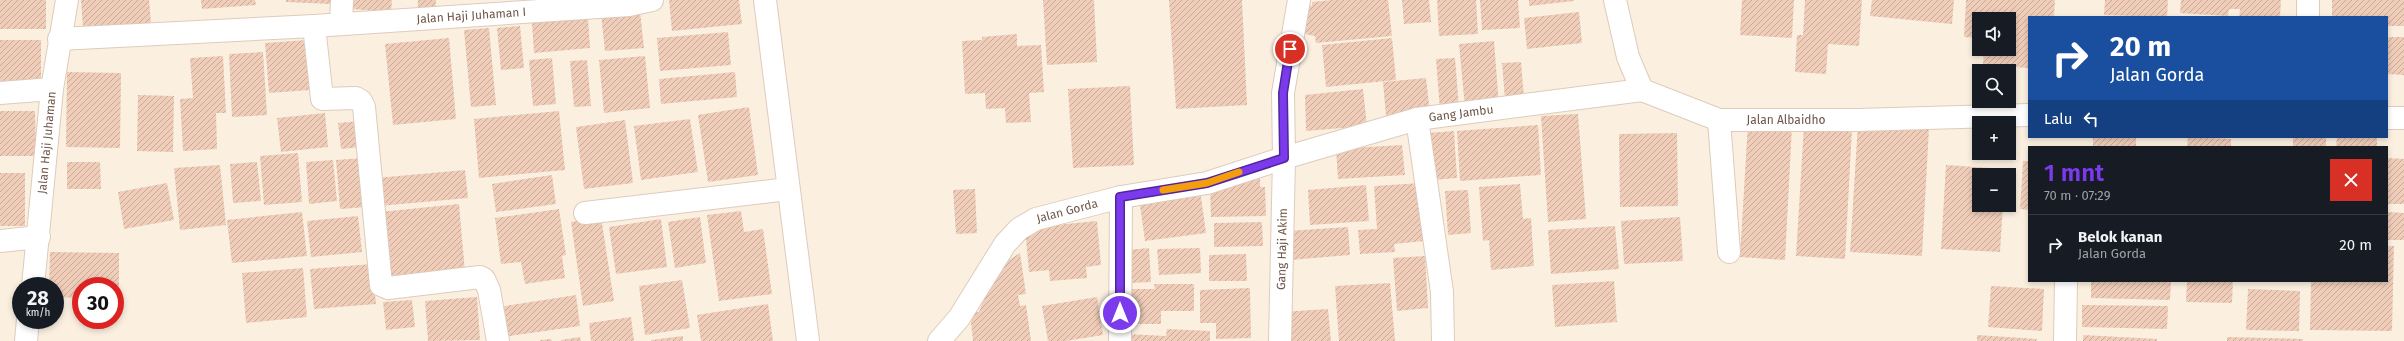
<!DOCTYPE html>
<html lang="id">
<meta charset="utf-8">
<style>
:root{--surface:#171b24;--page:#20242c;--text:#f1f3f6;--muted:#9ea1a6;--line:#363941;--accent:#7c3aed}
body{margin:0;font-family:"Fira Sans",sans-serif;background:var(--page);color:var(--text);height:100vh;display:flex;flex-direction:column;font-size:15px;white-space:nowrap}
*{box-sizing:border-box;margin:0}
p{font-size:13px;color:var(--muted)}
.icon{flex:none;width:22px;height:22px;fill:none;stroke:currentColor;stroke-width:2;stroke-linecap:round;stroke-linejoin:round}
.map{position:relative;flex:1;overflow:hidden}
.side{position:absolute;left:2028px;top:146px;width:360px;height:136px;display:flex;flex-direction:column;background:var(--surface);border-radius:0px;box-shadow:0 2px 6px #0003}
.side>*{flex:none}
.top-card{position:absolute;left:2028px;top:16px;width:360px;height:122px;border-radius:0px;box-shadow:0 2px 6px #0003;background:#1a4fa0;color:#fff;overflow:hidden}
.tools{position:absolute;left:1972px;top:12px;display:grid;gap:8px}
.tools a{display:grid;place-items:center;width:44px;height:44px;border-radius:0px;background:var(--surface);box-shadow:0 2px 6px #0003;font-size:20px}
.speed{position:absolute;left:12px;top:277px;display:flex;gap:8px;font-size:20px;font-weight:700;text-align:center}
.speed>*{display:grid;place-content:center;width:52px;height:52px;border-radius:50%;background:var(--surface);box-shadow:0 2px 6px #0003;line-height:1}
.speed small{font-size:10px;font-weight:400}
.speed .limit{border:6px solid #d22;background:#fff;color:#111}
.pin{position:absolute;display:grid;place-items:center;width:34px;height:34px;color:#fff;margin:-17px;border:2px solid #fff;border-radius:50%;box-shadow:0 1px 4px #0007}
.me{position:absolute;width:44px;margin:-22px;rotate:0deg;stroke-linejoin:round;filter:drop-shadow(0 0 3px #0008)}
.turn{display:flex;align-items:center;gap:14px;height:84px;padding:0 16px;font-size:18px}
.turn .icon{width:52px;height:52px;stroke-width:2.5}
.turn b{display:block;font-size:28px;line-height:34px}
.then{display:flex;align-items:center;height:38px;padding:0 16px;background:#0003;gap:8px;font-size:15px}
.round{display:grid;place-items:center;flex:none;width:42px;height:42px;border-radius:0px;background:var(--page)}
.head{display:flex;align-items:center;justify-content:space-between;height:68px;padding:0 16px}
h1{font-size:24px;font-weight:600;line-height:30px;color:var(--accent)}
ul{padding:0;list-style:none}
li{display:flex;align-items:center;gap:12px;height:60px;padding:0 16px;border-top:1px solid var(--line)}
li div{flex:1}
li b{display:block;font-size:15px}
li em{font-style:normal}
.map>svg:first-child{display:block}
.building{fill:url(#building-hatch)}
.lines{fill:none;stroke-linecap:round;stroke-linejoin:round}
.minor-casing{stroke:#decbbc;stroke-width:24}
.minor{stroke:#fff;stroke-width:22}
.route-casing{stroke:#51269a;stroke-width:10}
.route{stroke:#7c3aed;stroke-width:7}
.slow{stroke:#f59e0b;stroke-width:7}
.labels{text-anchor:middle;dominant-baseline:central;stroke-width:3.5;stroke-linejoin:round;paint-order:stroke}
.street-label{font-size:12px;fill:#705649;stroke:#fef4e5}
</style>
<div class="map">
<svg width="2404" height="341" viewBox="0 0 2404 341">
<defs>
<pattern id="building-hatch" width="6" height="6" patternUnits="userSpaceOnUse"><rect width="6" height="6" fill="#efcdb9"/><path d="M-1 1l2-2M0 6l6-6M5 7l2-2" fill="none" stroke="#c6a998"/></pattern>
</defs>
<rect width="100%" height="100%" fill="#fbf0e0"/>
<g class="building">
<rect x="0" y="0" width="46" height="29"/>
<polygon points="81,0 149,0 151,23 83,28"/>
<polygon points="201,0 255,0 256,5 202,9"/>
<polygon points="286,0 330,0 330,4 286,2"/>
<polygon points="352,0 392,0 391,12 351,9"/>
<polygon points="418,0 436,0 435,14 417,13"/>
<polygon points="669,0 739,0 742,24 672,31"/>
<polygon points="1043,0 1094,0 1097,62 1047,65"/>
<polygon points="1169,0 1242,0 1247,105 1176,109"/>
<polygon points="1332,0 1388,0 1392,36 1316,43 1315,36 1300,33 1302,4 1312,6 1312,2"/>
<polygon points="1402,0 1429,0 1431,22 1404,24"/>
<polygon points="1437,0 1476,0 1478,34 1439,36"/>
<polygon points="1480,0 1518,0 1520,28 1482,30"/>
<polygon points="1529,0 1574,0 1574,1 1529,6"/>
<polygon points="1742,0 1794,0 1792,38 1740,35"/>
<polygon points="1805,0 1862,0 1859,46 1828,44 1826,74 1795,72 1797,35 1803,35"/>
<polygon points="1872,0 1954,0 1952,24 1870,16"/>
<polygon points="1966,0 2055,0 2054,17 2029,17 2029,68 1983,65 1984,49 2009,49 2009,19 1979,19 1979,38 1964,37"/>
<polygon points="2105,0 2168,0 2167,17 2104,15"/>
<polygon points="2181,0 2281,0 2280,17 2239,17 2240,9 2229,9 2228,16 2180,13"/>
<polygon points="2332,0 2404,0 2404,26 2387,26 2387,17 2332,17"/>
<polygon points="640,11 644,48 605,51 601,14"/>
<polygon points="1579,12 1582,43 1527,49 1524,18"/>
<polygon points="588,18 590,48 534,53 532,23"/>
<polygon points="520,26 524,68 501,70 497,28"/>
<polygon points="489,28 496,105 471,107 464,30"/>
<polygon points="728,32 731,65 660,71 657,38"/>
<polygon points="1017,34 1017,46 1041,45 1044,92 1029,93 1031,122 1006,123 1005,108 986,109 985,93 965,94 962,41 982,40 982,37"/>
<polygon points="2387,37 2404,37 2404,75 2387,74"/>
<polygon points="449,38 456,119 393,125 385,44"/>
<polygon points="1392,38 1396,80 1326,87 1322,45"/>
<rect x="0" y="40" width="41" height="46"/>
<polygon points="307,40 310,90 269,93 265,43"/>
<polygon points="1494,41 1499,106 1465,108 1459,44"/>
<polygon points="263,52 267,115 232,117 229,54"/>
<polygon points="223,56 226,113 216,113 217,149 183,151 180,99 193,98 190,58"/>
<polygon points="645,56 650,108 604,113 599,60"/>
<polygon points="552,58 556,104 533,106 529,60"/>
<polygon points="1455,58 1459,108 1440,110 1436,59"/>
<polygon points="587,60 591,106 574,107 570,61"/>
<polygon points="1521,62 1524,98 1505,100 1502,63"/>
<polygon points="67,72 121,73 120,148 66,147"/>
<polygon points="735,72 737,97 661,104 659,79"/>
<polygon points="1426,78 1430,113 1386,116 1383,82"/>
<polygon points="1130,86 1134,165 1073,168 1068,89"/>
<polygon points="1363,89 1367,126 1306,131 1305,95"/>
<polygon points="138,95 174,96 173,152 137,151"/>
<polygon points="749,107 758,175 708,182 698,115"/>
<polygon points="0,111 35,111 36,156 0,156"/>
<polygon points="559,111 565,170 479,178 474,119"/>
<polygon points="325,113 328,147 281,152 277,118"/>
<polygon points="1578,114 1586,219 1548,222 1541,116"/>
<polygon points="690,119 698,172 641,180 634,126"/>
<polygon points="625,120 633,183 584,189 576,127"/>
<polygon points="360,121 362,147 341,149 338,123"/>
<polygon points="1748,123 1792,126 1785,260 1740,257"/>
<polygon points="1858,124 1929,128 1922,256 1850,252"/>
<polygon points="1538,125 1541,175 1460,181 1457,131"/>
<polygon points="1804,126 1852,129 1845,259 1796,256"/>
<polygon points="1454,131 1457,178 1432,180 1429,133"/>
<polygon points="1677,133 1678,206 1620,207 1619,134"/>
<rect x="2093" y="137" width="43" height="10"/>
<polygon points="2188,137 2231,139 2231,147 2187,147"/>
<rect x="2293" y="137" width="33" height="10"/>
<polygon points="2337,137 2377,137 2377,147 2336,147"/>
<polygon points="1402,145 1405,175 1338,179 1336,149"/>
<polygon points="298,153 302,202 264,205 260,156"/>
<polygon points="363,158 368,207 340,209 336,160"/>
<polygon points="2387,158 2404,159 2404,204 2387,204"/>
<polygon points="333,160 337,201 309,204 306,162"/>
<polygon points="2023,161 2029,161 2029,210 2020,209"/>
<polygon points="67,162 100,162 101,189 67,189"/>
<polygon points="257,162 261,201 233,203 230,164"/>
<polygon points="220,165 226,225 180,230 174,168"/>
<polygon points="1946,165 2005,169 2004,175 1979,175 1979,205 2003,205 2000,252 1941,249"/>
<polygon points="465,170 468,198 379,206 376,178"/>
<polygon points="1260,172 1260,187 1265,187 1266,216 1211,217 1210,188 1235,187 1236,178"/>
<rect x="0" y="173" width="25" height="53"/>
<polygon points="552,175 556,204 496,212 492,184"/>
<polygon points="167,183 174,220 124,229 118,192"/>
<polygon points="1420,183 1424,241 1394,244 1395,252 1360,254 1358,230 1377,229 1374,186"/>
<polygon points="1520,184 1523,219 1531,218 1534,266 1491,270 1489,240 1483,241 1479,187"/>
<polygon points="1366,185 1369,221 1310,225 1308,190"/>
<polygon points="975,189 977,233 956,234 953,190"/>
<polygon points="1200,190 1206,233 1145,241 1139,198"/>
<polygon points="1468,190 1471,233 1448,235 1445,191"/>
<polygon points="459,204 465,272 385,279 380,212"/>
<polygon points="559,209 566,255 562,256 565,278 525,284 521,262 501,264 495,218"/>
<polygon points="741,211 744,232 763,229 772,294 719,301 707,215"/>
<polygon points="302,212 307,256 232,263 227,220"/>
<polygon points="2387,212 2404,213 2404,240 2387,240"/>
<polygon points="358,216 362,252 311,257 307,221"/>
<polygon points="601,217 614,301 583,306 571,222"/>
<polygon points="700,217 706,263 675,268 668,222"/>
<polygon points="1680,217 1683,261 1624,264 1621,221"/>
<polygon points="661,219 667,267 616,274 609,227"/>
<polygon points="1097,221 1101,265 1086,267 1087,278 1050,281 1049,270 1029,272 1025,228"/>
<polygon points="1262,222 1263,246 1214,247 1214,223"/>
<polygon points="1615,226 1619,269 1551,274 1548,230"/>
<polygon points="1348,227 1350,255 1290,260 1287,231"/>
<polygon points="2387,246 2394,246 2392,331 2310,330 2311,281 2387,281"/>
<polygon points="1149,248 1151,282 1129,283 1127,250"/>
<polygon points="1200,248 1201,273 1159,275 1157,249"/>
<polygon points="50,252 119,253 119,299 115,299 115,286 81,286 81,298 55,297 55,286 49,286"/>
<polygon points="1020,253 1026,294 1018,295 1020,306 1026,305 1031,341 973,341 970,313 979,312 987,290 1001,265"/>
<polygon points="1246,254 1247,281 1209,281 1209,255"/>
<polygon points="1425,256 1428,308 1397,311 1393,258"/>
<polygon points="372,264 376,304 314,309 310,269"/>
<polygon points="303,268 307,317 246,323 242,273"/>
<polygon points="682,280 690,328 645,335 639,286"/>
<polygon points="1614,281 1617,322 1555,327 1552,285"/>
<polygon points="2091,281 2171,281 2170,300 2091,298"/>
<polygon points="2187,281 2233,281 2232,303 2186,302"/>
<polygon points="1390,283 1395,341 1339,341 1335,286"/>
<polygon points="1154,284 1194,284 1194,311 1161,311 1161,324 1124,324 1123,289 1155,289"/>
<polygon points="1991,286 2044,289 2042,331 1988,327"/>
<polygon points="1250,288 1251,338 1216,339 1216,323 1200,323 1200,290"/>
<polygon points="2248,289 2300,291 2299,331 2246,330"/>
<polygon points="576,295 580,326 503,337 499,307"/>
<polygon points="477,297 480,340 428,341 425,301"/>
<polygon points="1097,297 1103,335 1066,341 1048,341 1042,306"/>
<polygon points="412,300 415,327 386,330 383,302"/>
<polygon points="768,304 773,341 701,341 697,315"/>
<polygon points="2082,305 2168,306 2167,329 2082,327"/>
<polygon points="1328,309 1331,341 1284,341 1282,312"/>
<polygon points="631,317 634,341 591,341 589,323"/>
<polygon points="1167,329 1210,331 1210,341 1127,341 1127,334 1166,336"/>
<polygon points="1977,335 2037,339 2036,341 1977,341"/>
<polygon points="2083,335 2157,339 2157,341 2083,341"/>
<polygon points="683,336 683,341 651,341 651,340"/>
<polygon points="580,337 581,341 561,341 561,340"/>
<polygon points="2227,337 2303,339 2303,341 2227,341"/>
<polygon points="551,339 552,341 540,341 540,340"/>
</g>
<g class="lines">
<defs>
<g id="minor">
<polyline points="765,0 808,341"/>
<path id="s1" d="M1615,0l13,57 14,33 77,30h139l171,-5"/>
<polyline points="2308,17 2308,0"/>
<polyline points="341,24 342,0"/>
<polyline points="314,26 322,99 356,98 361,101 364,107 381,285 388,288 480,277 484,279 489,290 498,341"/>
<path id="s2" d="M59,39l255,-13 315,-21 23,-5"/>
<polyline points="0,93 52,89"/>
<polyline points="2387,118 2404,118"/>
<polyline points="1417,119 1442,292 1443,341"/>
<polyline points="1719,120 1729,252"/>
<polyline points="585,213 788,189"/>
<polyline points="0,241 39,237"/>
<path id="s3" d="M33,286l19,-197 15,-89"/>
<polyline points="26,341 28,320"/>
<path id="s4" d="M939,341l20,-23 46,-74 14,-15 17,-10 85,-22 86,-14 77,-25 -1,-65 16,-93"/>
<polyline points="1120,341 1121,197"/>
<path id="s5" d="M1280,341l4,-183 133,-39 225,-29"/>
<polyline points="2065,341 2066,281"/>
</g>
</defs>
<use href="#minor" class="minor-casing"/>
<use href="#minor" class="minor"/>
</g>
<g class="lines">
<defs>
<polyline id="route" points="1120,313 1120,197 1207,183 1284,158 1283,93 1290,49"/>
</defs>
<use href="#route" class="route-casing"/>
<use href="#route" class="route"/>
<polyline class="slow" points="1163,190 1207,183 1239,172"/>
</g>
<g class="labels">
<g class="street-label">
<text stroke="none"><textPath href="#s2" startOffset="413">Jalan Haji Juhaman I</textPath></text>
<text stroke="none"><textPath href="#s5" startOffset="366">Gang Jambu</textPath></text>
<text stroke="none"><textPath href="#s1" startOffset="244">Jalan Albaidho</textPath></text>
<text stroke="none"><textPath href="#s3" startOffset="144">Jalan Haji Juhaman</textPath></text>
<text stroke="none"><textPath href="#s4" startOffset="190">Jalan Gorda</textPath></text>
<text stroke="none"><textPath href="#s5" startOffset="92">Gang Haji Akim</textPath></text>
</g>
</g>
</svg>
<div class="tools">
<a><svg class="icon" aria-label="sound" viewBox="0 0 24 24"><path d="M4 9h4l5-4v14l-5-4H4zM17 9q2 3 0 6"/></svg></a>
<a><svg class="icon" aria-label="search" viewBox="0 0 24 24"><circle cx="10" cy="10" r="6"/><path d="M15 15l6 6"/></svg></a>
<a>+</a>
<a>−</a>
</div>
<div class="speed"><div>28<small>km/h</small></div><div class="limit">30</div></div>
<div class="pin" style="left:1290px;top:49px;background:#d93025"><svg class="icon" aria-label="arrive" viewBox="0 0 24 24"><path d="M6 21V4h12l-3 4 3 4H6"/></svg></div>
<svg class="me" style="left:1120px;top:313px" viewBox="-20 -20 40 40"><circle r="17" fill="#7c3aed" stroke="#fff" stroke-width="3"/><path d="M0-11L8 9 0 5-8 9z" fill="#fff"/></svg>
<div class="top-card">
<div class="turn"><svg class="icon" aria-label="right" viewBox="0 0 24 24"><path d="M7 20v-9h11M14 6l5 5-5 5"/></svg><div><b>20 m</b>Jalan Gorda</div></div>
<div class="then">Lalu<svg class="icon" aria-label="left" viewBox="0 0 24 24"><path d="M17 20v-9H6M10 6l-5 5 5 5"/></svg></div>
</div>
<section class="side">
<div class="head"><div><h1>1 mnt</h1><p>70 m · 07:29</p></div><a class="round" style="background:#d93025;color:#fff"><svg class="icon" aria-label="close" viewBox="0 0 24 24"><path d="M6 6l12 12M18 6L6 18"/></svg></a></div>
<ul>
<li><svg class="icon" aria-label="right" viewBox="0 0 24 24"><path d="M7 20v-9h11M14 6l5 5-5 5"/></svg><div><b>Belok kanan</b><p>Jalan Gorda</p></div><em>20 m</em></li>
</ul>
</section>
</div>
